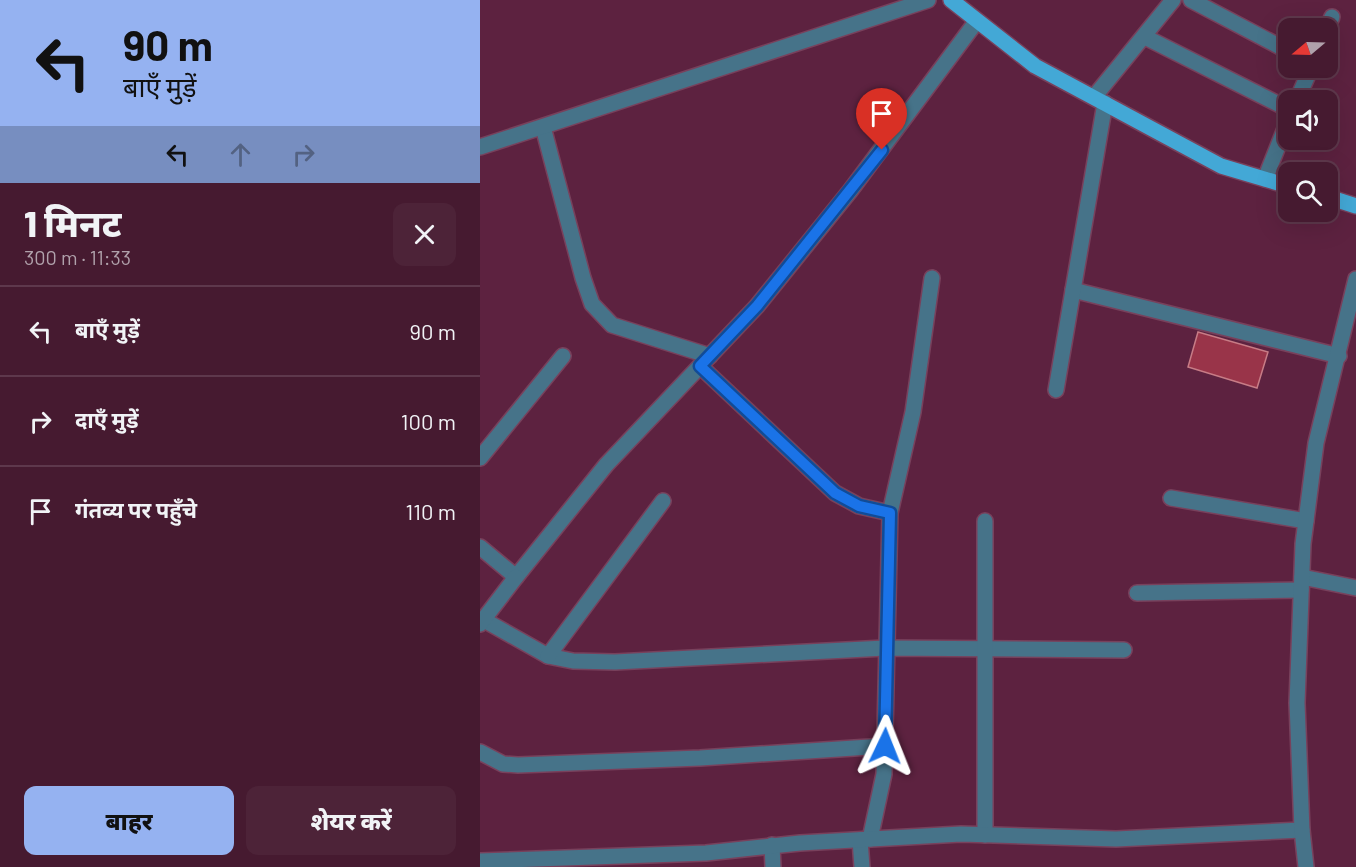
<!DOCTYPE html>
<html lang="hi">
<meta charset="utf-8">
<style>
:root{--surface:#461a30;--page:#4d2338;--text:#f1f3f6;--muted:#b0a1ab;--line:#5e384c;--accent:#95b2f1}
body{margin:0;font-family:Barlow,"Noto Sans Devanagari",sans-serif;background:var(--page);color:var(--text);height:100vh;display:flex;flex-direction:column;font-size:22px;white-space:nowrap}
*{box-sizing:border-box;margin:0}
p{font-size:20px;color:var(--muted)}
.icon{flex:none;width:33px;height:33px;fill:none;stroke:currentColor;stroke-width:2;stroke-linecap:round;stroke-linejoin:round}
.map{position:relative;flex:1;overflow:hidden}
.panel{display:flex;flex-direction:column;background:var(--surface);width:480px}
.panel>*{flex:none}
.hud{background:#95b2f1;color:#111;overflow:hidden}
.needle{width:39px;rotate:251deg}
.controls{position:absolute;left:798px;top:18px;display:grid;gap:12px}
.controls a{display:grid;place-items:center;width:60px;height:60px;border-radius:12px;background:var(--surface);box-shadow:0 6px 24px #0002,0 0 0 2px var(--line);font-size:30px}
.pin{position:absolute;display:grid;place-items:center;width:51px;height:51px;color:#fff;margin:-62px -26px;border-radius:50% 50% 50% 0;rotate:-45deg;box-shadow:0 0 6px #0007}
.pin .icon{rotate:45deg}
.me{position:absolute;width:66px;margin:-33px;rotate:2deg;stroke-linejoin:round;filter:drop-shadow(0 0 4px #0008)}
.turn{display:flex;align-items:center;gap:21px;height:126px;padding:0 24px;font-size:27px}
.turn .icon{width:78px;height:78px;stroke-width:2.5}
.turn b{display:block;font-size:42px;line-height:51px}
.lanes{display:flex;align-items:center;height:57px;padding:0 24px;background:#0003;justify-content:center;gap:30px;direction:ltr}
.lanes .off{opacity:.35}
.round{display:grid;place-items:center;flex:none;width:63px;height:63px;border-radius:12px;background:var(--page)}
.headline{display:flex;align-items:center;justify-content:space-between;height:102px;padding:0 24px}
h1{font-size:36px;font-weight:800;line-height:45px}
.button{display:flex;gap:12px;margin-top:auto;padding:12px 24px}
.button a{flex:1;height:69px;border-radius:12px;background:var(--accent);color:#111;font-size:24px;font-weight:800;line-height:69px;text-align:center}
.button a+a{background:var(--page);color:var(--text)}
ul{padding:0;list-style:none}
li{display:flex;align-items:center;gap:18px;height:90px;padding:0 24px;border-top:2px solid var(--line)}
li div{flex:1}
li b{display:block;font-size:22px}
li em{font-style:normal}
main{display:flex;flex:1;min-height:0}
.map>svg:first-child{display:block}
.building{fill:#993449;stroke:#c77c86;stroke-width:1.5}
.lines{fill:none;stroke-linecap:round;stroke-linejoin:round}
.minor-casing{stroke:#78415c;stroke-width:18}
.major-casing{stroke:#78415c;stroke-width:18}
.minor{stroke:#467389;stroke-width:15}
.major{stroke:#43a8d6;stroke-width:15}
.route-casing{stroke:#114b97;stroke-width:15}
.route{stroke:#1a73e8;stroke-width:10}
</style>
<main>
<section class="panel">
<div class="hud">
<div class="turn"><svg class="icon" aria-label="left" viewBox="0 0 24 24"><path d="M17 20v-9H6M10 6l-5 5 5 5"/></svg><div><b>90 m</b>बाएँ मुड़ें</div></div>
<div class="lanes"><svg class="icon" aria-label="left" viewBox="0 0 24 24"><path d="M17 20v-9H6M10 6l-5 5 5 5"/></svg><svg class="icon off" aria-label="ahead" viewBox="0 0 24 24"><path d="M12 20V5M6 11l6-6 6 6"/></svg><svg class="icon off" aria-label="right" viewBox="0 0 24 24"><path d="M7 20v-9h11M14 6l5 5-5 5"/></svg></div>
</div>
<div class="headline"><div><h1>1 मिनट</h1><p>300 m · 11:33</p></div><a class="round"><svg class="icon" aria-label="close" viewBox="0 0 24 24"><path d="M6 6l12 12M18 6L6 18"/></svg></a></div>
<ul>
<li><svg class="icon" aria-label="left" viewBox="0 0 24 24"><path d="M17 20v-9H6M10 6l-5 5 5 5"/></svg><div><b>बाएँ मुड़ें</b></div><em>90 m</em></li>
<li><svg class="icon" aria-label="right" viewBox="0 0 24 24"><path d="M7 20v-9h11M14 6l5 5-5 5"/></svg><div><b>दाएँ मुड़ें</b></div><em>100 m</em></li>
<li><svg class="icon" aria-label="arrive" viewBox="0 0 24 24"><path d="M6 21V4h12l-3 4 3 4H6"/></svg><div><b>गंतव्य पर पहुँचे</b></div><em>110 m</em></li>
</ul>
<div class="button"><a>बाहर</a><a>शेयर करें</a></div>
</section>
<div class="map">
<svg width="876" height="867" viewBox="0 0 876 867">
<rect width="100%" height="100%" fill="#5d2240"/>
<polygon class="building" points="718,332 788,352 777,388 708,367"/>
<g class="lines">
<defs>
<g id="minor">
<polyline points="711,0 808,51"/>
<polyline points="847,28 852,17"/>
<polyline points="665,37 808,109"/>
<polyline points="614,97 693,0"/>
<polyline points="817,100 831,68"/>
<polyline points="63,127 103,278 112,304 132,325 230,356"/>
<polyline points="0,147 448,0"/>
<polyline points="785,179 808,121"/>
<polyline points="593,290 859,356"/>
<polyline points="220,366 355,493 379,506 410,513 404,774 390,839"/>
<polyline points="576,390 625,103"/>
<polyline points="0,458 83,356"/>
<polyline points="691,498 826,521"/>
<polyline points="410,513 433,412 452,278"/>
<polyline points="0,547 36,577 126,465 277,306 370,191 496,22"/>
<polyline points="822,577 876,588"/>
<polyline points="657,593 821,590"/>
<polyline points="4,620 68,656 93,661 135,662 405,648 644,650"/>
<polyline points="0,624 36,577"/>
<polyline points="68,656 183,501"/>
<polyline points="0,752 23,764 38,765 220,758 405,746"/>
<polyline points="505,835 505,521"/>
<polyline points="380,840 382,867"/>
<polyline points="292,845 293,867"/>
<polyline points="0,861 226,853 320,843 481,834 636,839 822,830"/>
<polyline points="826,867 822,830 817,703 823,544 836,443 876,279"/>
</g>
<g id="major">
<polyline points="471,0 555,66 741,166 808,186"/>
<polyline points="848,197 876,206"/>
</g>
</defs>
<use href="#minor" class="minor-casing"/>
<use href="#major" class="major-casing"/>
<use href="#minor" class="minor"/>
<use href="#major" class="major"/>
</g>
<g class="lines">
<defs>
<polyline id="route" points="402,150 277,306 220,366 355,493 379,506 410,513 405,746"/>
</defs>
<use href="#route" class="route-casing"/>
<use href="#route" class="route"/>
</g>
</svg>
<div class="controls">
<a><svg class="needle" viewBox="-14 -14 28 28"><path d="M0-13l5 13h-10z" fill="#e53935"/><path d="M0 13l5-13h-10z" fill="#b0a1ab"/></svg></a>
<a><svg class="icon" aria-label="sound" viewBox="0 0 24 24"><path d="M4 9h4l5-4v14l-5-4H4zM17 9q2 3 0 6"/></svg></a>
<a><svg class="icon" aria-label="search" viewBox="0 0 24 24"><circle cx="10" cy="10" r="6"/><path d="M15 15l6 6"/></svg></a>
</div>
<div class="pin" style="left:402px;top:150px;background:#d93025"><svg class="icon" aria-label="arrive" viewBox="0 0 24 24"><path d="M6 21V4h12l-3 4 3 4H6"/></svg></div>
<svg class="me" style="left:405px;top:746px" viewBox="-20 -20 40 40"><path d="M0-17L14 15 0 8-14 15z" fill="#1a73e8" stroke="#fff" stroke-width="4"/></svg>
</div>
</main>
